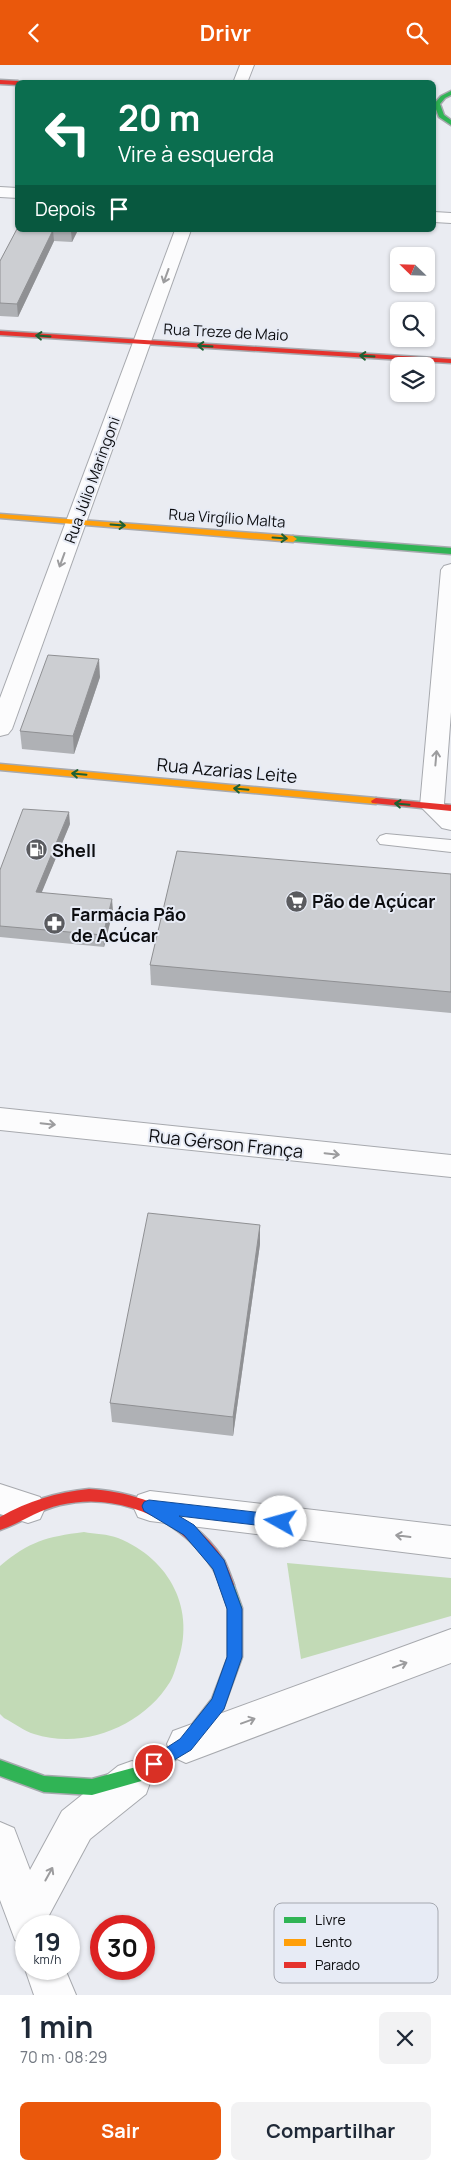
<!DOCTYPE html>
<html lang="pt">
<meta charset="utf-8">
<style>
:root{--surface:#fff;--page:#f2f2f3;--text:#1f2937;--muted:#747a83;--accent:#ea580c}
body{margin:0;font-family:Manrope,sans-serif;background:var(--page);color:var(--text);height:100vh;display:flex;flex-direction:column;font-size:19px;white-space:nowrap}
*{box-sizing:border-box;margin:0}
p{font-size:16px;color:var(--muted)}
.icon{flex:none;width:28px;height:28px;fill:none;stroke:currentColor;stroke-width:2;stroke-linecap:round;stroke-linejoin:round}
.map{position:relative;height:1930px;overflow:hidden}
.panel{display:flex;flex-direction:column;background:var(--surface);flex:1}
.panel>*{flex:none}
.hud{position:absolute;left:15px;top:15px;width:421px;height:152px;border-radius:8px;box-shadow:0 1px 4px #0004;background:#0b6e4f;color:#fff;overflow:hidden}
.needle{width:32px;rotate:293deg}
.controls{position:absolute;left:390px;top:182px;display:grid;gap:10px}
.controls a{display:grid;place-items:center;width:45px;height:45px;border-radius:8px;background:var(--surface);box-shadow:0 1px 4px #0004;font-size:25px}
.speed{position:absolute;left:15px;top:1850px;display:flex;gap:10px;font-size:25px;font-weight:700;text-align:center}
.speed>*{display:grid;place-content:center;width:65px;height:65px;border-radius:50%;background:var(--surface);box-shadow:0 1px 4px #0004;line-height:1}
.speed small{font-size:12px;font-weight:400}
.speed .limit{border:8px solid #d22;background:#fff;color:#111}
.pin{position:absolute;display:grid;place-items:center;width:42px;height:42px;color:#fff;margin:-21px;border:2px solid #fff;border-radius:50%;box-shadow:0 1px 5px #0007}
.me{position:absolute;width:55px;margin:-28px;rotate:277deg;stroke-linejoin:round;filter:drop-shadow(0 0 4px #0008)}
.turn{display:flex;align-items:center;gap:18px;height:105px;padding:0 20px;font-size:22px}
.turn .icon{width:65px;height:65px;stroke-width:2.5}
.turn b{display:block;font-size:35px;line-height:42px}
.then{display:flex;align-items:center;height:48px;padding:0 20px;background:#0003;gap:10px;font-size:19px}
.round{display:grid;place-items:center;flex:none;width:52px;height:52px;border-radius:8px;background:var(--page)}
.headline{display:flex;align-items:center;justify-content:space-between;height:85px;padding:0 20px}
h1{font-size:30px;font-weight:700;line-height:38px}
.primary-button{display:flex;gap:10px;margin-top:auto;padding:10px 20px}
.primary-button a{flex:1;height:58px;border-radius:8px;background:var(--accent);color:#fff;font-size:20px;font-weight:700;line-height:58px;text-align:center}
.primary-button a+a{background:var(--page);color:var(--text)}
header{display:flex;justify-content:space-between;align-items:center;height:65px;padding:0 20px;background:var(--accent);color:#fff;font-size:22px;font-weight:700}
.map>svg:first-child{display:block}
.green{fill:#c2dab6}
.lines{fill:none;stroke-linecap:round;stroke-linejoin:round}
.lane-casing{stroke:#a7a9ae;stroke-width:2}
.street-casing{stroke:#a7a9ae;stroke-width:2}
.fast-casing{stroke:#a7a9ae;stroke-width:3}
.slow-casing{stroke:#a7a9ae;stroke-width:3}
.jam-casing{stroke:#a7a9ae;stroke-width:3}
.lane{fill:#fcfcfd;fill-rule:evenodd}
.street{fill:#fcfcfd;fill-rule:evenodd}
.fast{fill:#30b455;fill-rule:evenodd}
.slow{fill:#ff9f0a;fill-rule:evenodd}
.jam{fill:#e5322d;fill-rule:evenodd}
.wall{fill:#afb1b5}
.shaded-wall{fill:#8f9093}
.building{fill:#ccced2;stroke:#8f9093}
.oneway{stroke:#9c9c9e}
.oneway2{stroke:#1e6032}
.route{fill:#1a73e8;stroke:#114b97}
.labels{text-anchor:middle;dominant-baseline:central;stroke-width:4;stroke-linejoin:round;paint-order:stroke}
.far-street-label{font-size:15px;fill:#0c0d10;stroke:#e7ebf5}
.street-label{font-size:18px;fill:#0c0d10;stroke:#e7ebf5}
.poi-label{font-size:18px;font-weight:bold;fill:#0c0d10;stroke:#e7ebf5;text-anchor:start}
.key{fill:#e7ebf5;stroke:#a5a8b0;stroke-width:1}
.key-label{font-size:14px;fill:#0c0d10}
</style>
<header><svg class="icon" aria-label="back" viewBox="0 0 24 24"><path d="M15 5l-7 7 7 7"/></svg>Drivr<svg class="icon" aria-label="search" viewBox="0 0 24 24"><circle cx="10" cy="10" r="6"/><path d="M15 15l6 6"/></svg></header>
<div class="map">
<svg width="451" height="1930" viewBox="0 0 451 1930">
<rect width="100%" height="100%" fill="#eaecf2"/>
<g class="green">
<path d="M84,1467c10,2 24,2 34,6 52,21 79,72 59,126 -2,6 -4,13 -7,18 -27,44 -86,68 -136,52 -10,-3 -20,-11 -30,-16l-4,-4v-148c30,-25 46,-29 84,-34z"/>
<polygon points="287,1498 451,1513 451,1551 301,1594"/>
</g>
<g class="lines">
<defs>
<polygon id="lane" points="386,769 451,775 451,787 380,779 377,775 380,771"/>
<g id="street">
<polygon points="240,0 254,0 247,18 233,18"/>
<polygon points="0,122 18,123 18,133 0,132"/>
<polygon points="434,147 451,148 451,158 434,157"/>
<polygon points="175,165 191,165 12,664 8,669 0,671 0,633"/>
<polygon points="451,499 451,647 444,739 451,744 451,765 442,763 420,741 441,505 444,501"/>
<polygon points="0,1043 451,1090 451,1112 0,1065"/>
<polygon points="0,1419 40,1432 45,1443 40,1454 28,1458 0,1449"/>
<polygon points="150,1426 451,1461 451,1493 150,1456 138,1452 133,1441 138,1430"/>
<polygon points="451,1564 451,1598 186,1698 173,1692 167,1679 173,1666"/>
<polygon points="132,1696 146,1701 151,1715 146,1729 90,1774 47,1854 49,1861 26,1861 26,1880 15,1875 0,1835 0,1757 14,1763 30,1805 62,1746 118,1701"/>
<polygon points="26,1900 26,1904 65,1904 76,1930 34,1930 25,1904"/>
</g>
<g id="fast">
<polygon points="451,26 451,30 445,33 440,39 444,50 451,55 451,60 439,52 434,39 441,31"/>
<polygon points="293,471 451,483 451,489 290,476 289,474"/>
<polygon points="227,1513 232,1515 242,1543 242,1592 223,1644 191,1684 145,1715 92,1730 44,1727 0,1711 0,1695 44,1711 92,1714 136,1702 181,1674 212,1634 228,1592 228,1543 220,1520 222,1515"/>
</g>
<g id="slow">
<polygon points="0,449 293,471 297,474 293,477 0,453"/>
<polygon points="0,699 376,733 381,736 376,739 0,705"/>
</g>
<g id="jam">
<polygon points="0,15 18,16 20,18 18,18 18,20 0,19"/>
<polygon points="0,266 451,294 451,298 0,270"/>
<polygon points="376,733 451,740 451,746 372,738 371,736"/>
<path d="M89,1424c52,3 105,25 135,71 4,8 7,17 10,25l-2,5 -5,2 -5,-2c-3,-7 -5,-15 -9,-21 -32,-50 -95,-78 -153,-64 -22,5 -39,18 -60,25v-13c28,-16 57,-25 89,-28z"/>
</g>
</defs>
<use href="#lane" class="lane-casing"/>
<use href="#street" class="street-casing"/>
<use href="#fast" class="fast-casing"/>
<use href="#slow" class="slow-casing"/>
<use href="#jam" class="jam-casing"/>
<use href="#lane" class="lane"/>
<use href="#street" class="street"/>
<use href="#fast" class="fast"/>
<use href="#slow" class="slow"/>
<use href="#jam" class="jam"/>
</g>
<g class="wall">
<polygon points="18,162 78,165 72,177 54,176 18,252 0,251 0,196"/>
<polygon points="100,612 74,689 22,684 20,666"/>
<polygon points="70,759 41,828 113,846 104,882 0,872 0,805"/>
<polygon points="451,809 451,948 151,920 150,900"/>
<polygon points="260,1160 260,1179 233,1371 112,1357 110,1338"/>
</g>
<g class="shaded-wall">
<polygon points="53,165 54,176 18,252 17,239"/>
<polygon points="72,165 78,165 72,177 71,166"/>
<polygon points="99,594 100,612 74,689 73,671"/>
<polygon points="69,747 70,759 37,839 36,827"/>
<polygon points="112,834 113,846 104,882 103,870"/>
<polygon points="260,1160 260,1179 233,1371 233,1352"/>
</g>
<g class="building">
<polygon points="18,162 18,165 53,165 17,239 0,238 0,196"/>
<polygon points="48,590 99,594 73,671 20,666"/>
<polygon points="23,744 69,747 36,827 112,834 103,870 0,861 0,805"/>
<polygon points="177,786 451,809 451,927 150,900"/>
<polygon points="148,1148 260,1160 233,1352 110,1338"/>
</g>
<defs><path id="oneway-shaft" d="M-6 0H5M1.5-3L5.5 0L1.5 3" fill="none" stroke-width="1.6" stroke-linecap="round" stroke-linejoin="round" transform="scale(1.25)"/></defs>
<g class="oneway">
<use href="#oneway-shaft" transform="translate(166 211) rotate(110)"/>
<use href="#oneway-shaft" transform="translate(62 495) rotate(110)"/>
<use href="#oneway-shaft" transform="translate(436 693) rotate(-85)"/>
<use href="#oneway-shaft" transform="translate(48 1059) rotate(6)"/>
<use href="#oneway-shaft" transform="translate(332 1089) rotate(6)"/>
<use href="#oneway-shaft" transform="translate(403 1471) rotate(-173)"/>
<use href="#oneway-shaft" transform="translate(400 1600) rotate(-20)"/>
<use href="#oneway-shaft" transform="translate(248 1656) rotate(-20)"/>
<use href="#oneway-shaft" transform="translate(49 1809) rotate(-61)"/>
</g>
<g class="oneway2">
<use href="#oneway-shaft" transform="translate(43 271) rotate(-176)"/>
<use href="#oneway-shaft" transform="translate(205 281) rotate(-177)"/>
<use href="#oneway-shaft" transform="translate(367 291) rotate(-177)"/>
<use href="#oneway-shaft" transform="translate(118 460) rotate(4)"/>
<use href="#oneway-shaft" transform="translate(280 473) rotate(4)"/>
<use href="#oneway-shaft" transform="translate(79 709) rotate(-175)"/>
<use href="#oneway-shaft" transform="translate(241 724) rotate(-175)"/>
<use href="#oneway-shaft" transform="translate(402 739) rotate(-175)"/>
</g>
<polygon class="route" points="149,1435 281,1450 286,1452 289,1457 286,1461 281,1463 179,1451 194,1460 224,1495 242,1544 242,1592 224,1644 191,1685 154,1707 149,1705 146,1699 149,1694 180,1674 212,1634 227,1592 227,1544 213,1504 184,1470 144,1446 142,1441 144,1437"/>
<defs>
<symbol id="fuel-disc" viewBox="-11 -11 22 22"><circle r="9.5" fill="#5a5b5f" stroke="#e7ebf5"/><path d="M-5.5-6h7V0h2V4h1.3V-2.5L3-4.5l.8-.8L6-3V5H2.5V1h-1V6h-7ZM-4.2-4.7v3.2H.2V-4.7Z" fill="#fff"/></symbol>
<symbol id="supermarket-disc" viewBox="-11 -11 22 22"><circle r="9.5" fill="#5a5b5f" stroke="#e7ebf5"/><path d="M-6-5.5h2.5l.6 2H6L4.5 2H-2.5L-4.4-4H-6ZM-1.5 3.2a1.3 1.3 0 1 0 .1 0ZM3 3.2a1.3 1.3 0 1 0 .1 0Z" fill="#fff"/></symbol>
<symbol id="pharmacy-disc" viewBox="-11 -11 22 22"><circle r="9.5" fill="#5a5b5f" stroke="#e7ebf5"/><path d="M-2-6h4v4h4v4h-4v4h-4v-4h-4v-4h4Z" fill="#fff"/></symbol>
</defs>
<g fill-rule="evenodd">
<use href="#fuel-disc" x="24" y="772" width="25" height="25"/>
<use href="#supermarket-disc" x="284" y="824" width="25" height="25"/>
<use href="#pharmacy-disc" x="42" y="846" width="25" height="25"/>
</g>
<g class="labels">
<g class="far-street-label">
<text transform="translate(226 267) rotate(3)">Rua Treze de Maio</text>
<text transform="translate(92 415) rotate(-70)">Rua Júlio Maringoni</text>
<text transform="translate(227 453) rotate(4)">Rua Virgílio Malta</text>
</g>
<g class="street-label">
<text transform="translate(227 705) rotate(5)">Rua Azarias Leite</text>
<text transform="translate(226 1078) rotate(6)">Rua Gérson França</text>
</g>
<g class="poi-label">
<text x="52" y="785">Shell</text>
<text x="312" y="836">Pão de Açúcar</text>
<text x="71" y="849">Farmácia Pão<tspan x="71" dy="21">de Acúcar</tspan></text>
</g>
</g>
<rect x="274" y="1838" width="164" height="80" rx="8" class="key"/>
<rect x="284" y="1852" width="22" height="6" fill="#30b455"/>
<rect x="284" y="1874" width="22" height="7" fill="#ff9f0a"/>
<rect x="284" y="1897" width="22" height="6" fill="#e5322d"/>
<g class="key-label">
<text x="315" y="1860">Livre</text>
<text x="315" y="1882">Lento</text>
<text x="315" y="1905">Parado</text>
</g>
</svg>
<div class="controls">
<a><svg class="needle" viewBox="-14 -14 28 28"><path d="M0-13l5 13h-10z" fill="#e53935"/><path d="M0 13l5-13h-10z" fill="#747a83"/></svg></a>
<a><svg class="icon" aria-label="search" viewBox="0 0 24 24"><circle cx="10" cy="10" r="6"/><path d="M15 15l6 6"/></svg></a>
<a><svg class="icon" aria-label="layers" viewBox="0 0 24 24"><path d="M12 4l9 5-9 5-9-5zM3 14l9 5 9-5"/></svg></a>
</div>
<div class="speed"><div>19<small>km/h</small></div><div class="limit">30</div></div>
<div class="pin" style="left:154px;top:1699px;background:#d93025"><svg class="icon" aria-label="arrive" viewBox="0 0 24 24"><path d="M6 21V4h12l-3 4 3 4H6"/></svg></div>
<svg class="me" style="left:281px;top:1457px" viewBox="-20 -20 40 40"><circle r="19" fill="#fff"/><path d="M0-13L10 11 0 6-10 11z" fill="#1a73e8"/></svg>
<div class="hud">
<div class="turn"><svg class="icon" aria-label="left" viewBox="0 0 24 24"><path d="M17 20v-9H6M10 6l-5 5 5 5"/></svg><div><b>20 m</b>Vire à esquerda</div></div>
<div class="then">Depois<svg class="icon" aria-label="arrive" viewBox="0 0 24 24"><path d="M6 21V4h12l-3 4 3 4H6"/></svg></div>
</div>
</div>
<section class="panel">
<div class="headline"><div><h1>1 min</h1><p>70 m · 08:29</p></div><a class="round"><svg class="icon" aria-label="close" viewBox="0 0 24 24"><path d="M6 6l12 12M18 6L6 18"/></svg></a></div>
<div class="primary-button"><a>Sair</a><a>Compartilhar</a></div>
</section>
